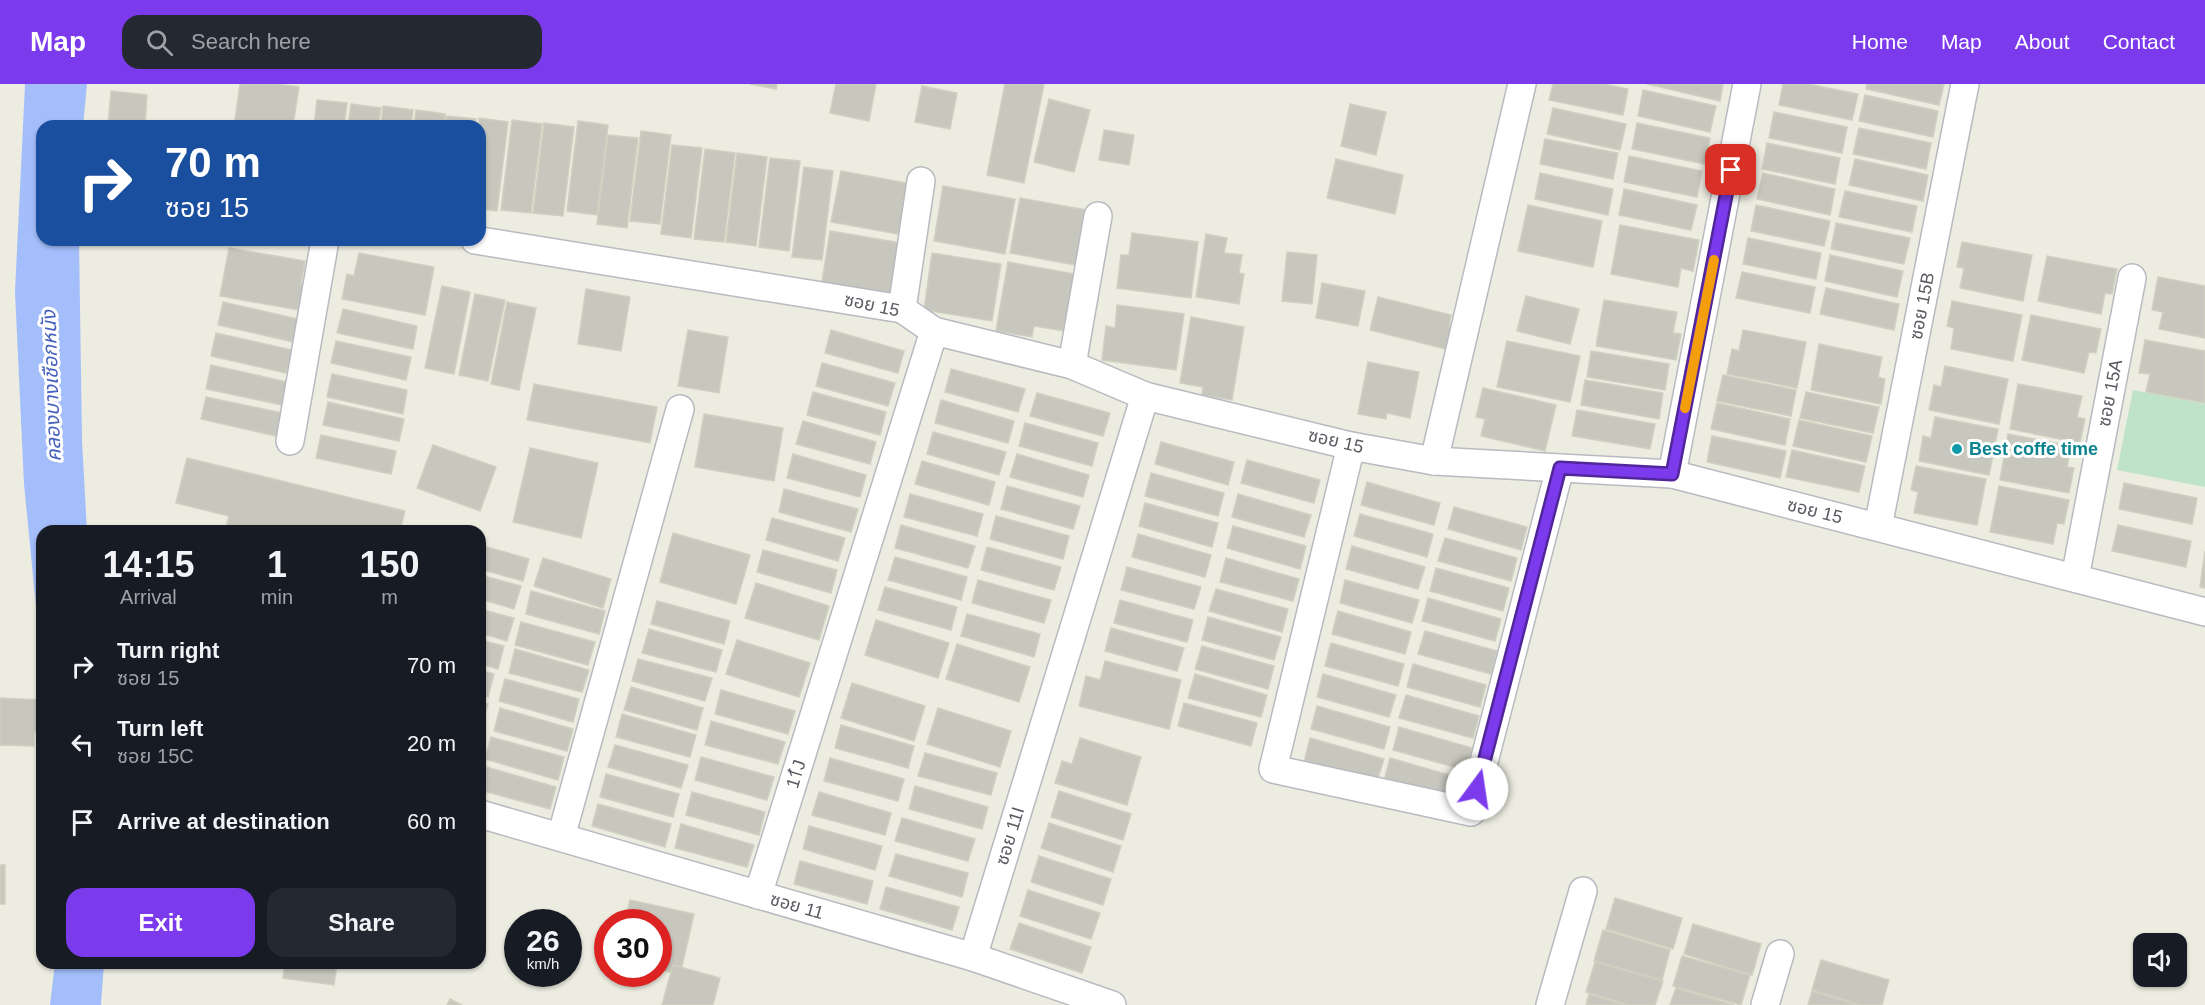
<!DOCTYPE html>
<meta charset="utf-8">
<style>
:root{--surface:#171b24;--page:#242831;--text:#f1f3f6;--muted:#9ea1a6;--accent:#7c3aed}
body{margin:0;font-family:Helvetica,"Noto Sans Thai",sans-serif;background:var(--page);color:var(--text);height:100vh;display:flex;flex-direction:column;font-size:22px;white-space:nowrap}
*{box-sizing:border-box;margin:0}
p{font-size:20px;color:var(--muted)}
.icon{flex:none;width:33px;height:33px;fill:none;stroke:currentColor;stroke-width:2;stroke-linecap:round;stroke-linejoin:round}
.map{position:relative;flex:1;overflow:hidden}
.panel{position:absolute;left:36px;top:441px;width:450px;height:444px;display:flex;flex-direction:column;background:var(--surface);border-radius:18px;box-shadow:0 2px 4px #0004}
.panel>*{flex:none}
.guide{position:absolute;left:36px;top:36px;width:450px;height:126px;border-radius:18px;box-shadow:0 2px 4px #0004;background:#1a4fa0;color:#fff;overflow:hidden}
.tools{position:absolute;left:2133px;top:849px;display:grid;gap:12px}
.tools a{display:grid;place-items:center;width:54px;height:54px;border-radius:12px;background:var(--surface);box-shadow:0 2px 4px #0004;font-size:30px}
.speed{position:absolute;left:504px;top:825px;display:flex;gap:12px;font-size:30px;font-weight:700;text-align:center}
.speed>*{display:grid;place-content:center;width:78px;height:78px;border-radius:50%;background:var(--surface);box-shadow:0 2px 4px #0004;line-height:1}
.speed small{font-size:15px;font-weight:400}
.speed .limit{border:9px solid #d22;background:#fff;color:#111}
.pin{position:absolute;display:grid;place-items:center;width:51px;height:51px;color:#fff;margin:-26px;border-radius:12px;box-shadow:0 3px 9px #0006}
.me{position:absolute;width:66px;margin:-33px;rotate:14deg;stroke-linejoin:round;filter:drop-shadow(0 0 4px #0008)}
.turn{display:flex;align-items:center;gap:21px;height:126px;padding:0 30px;font-size:27px}
.turn .icon{width:78px;height:78px;stroke-width:2.5}
.turn b{display:block;font-size:42px;line-height:51px}
.eta{display:flex;justify-content:space-evenly;align-items:center;height:102px;text-align:center}
.eta b{font-size:36px;font-weight:700;line-height:42px}
.primary-button{display:flex;gap:12px;margin-top:auto;padding:12px 30px}
.primary-button a{flex:1;height:69px;border-radius:18px;background:var(--accent);color:#fff;font-size:24px;font-weight:700;line-height:69px;text-align:center}
.primary-button a+a{background:var(--page);color:var(--text)}
ul{padding:0;list-style:none}
li{display:flex;align-items:center;gap:18px;height:78px;padding:0 30px}
li div{flex:1}
li b{display:block;font-size:22px}
li em{font-style:normal}
header{display:flex;align-items:center;gap:36px;box-sizing:border-box;height:84px;padding:0 30px;background:var(--accent);color:#fff}
header strong{font-size:28px}
nav{display:flex;gap:33px;margin-inline-start:auto;font-size:21px}
.search{width:420px;height:54px;background:var(--page);display:flex;align-items:center;gap:15px;box-sizing:border-box;padding:0 21px;border-radius:18px;color:var(--muted);font-size:22px}
.map>svg:first-child{display:block}
.green{fill:#bfe3c8}
.water{fill:#a3befb}
.building{fill:#c7c7be;stroke:#d0d0c0;stroke-width:1.5}
.lines{fill:none;stroke-linecap:round;stroke-linejoin:round}
.street-casing{stroke:#b9bac0;stroke-width:30}
.street{stroke:#fff;stroke-width:27}
.route-casing{stroke:#51269a;stroke-width:15}
.route{stroke:#7c3aed;stroke-width:10}
.slow{stroke:#f59e0b;stroke-width:10}
.culture-dot{fill:#0f9aa8;stroke:#fff;stroke-width:2}
.labels{text-anchor:middle;dominant-baseline:central;stroke-width:6;stroke-linejoin:round;paint-order:stroke}
.street-label{font-size:18px;fill:#5a5b62;stroke:#fff}
.culture-label{font-size:18px;font-weight:bold;fill:#0d838f;stroke:#fff;text-anchor:start}
.water-label{font-size:20px;font-style:italic;fill:#4762bd;stroke:#fff}
</style>
<header>
<strong>Map</strong>
<div class="search"><svg class="icon" aria-label="search" viewBox="0 0 24 24"><circle cx="10" cy="10" r="6"/><path d="M15 15l6 6"/></svg>Search here</div>
<nav><a>Home</a><a>Map</a><a>About</a><a>Contact</a></nav>
</header>
<div class="map">
<svg width="2205" height="921" viewBox="0 0 2205 921">
<rect width="100%" height="100%" fill="#ecece1"/>
<polygon class="green" points="2133,306 2205,320 2205,403 2117,386"/>
<g class="water">
<polygon points="25,0 87,0 83,42 42,42 42,156 79,156 82,357 87,447 42,447 42,583 24,400 15,208"/>
<polygon points="55,879 104,879 101,921 50,921"/>
</g>
<g class="building">
<polygon points="240,0 276,0 299,3 293,42 234,42"/>
<polygon points="750,0 777,0 776,5"/>
<polygon points="836,0 876,0 869,37 830,29"/>
<polygon points="1005,0 1044,0 1024,99 987,91"/>
<polygon points="1553,0 1603,0 1628,5 1623,31 1549,16"/>
<polygon points="1647,0 1723,0 1720,17"/>
<polygon points="1783,0 1808,0 1858,10 1852,36 1779,21"/>
<polygon points="1867,0 1944,0 1939,21 1866,5"/>
<polygon points="922,2 957,9 950,45 915,38"/>
<polygon points="1643,6 1716,22 1710,48 1638,32"/>
<polygon points="111,7 147,11 145,42 108,42"/>
<polygon points="1865,11 1938,27 1933,53 1859,37"/>
<polygon points="1049,15 1090,26 1074,88 1034,78"/>
<polygon points="317,16 347,19 344,42 314,42"/>
<polygon points="351,20 381,24 378,42 348,42"/>
<polygon points="1350,20 1386,28 1376,71 1341,62"/>
<polygon points="383,22 413,26 411,42 381,42"/>
<polygon points="1553,24 1626,40 1620,66 1547,50"/>
<polygon points="416,26 445,30 444,42 414,42"/>
<polygon points="1774,28 1847,43 1842,69 1769,54"/>
<polygon points="446,32 476,35 475,42 445,42"/>
<polygon points="479,34 508,38 497,127 480,125"/>
<polygon points="512,36 542,40 531,129 501,126"/>
<polygon points="578,37 608,41 597,131 567,127"/>
<polygon points="544,39 574,43 563,132 533,129"/>
<polygon points="1637,39 1710,54 1705,80 1632,65"/>
<polygon points="1859,44 1931,59 1926,85 1853,70"/>
<polygon points="1104,46 1134,51 1129,81 1099,76"/>
<polygon points="641,47 671,51 660,140 630,137"/>
<polygon points="608,51 638,54 627,144 597,140"/>
<polygon points="1545,55 1618,69 1613,95 1540,80"/>
<polygon points="1767,59 1840,74 1835,100 1762,85"/>
<polygon points="672,61 702,64 691,154 661,150"/>
<polygon points="705,65 735,69 724,158 694,155"/>
<polygon points="737,69 767,73 756,162 726,158"/>
<polygon points="1629,72 1702,87 1697,113 1624,98"/>
<polygon points="770,74 800,77 789,167 759,163"/>
<polygon points="1336,75 1403,91 1395,130 1327,114"/>
<polygon points="1855,75 1928,91 1923,117 1849,101"/>
<polygon points="804,83 833,87 822,176 792,173"/>
<polygon points="841,87 912,100 903,151 831,138"/>
<polygon points="1540,89 1613,105 1608,131 1535,115"/>
<polygon points="1763,89 1835,105 1830,131 1757,115"/>
<polygon points="943,102 1015,115 1005,170 934,157"/>
<polygon points="1624,105 1697,121 1691,146 1619,131"/>
<polygon points="1845,107 1917,122 1912,148 1839,133"/>
<polygon points="1020,114 1087,126 1081,182 1010,169"/>
<polygon points="1528,121 1602,137 1593,183 1518,167"/>
<polygon points="1756,121 1830,137 1824,162 1751,147"/>
<polygon points="1836,139 1910,154 1904,180 1831,165"/>
<polygon points="1620,141 1699,156 1693,187 1681,184 1678,203 1611,190"/>
<polygon points="830,147 902,159 893,210 822,198"/>
<polygon points="1132,149 1198,158 1191,214 1117,204 1121,171 1129,171"/>
<polygon points="1206,150 1227,154 1224,169 1242,171 1239,189 1244,190 1239,220 1196,213"/>
<polygon points="1748,154 1821,169 1816,195 1743,180"/>
<polygon points="1962,158 2032,171 2023,217 1960,204 1964,184 1957,183"/>
<polygon points="229,164 305,177 301,200 308,201 304,227 220,212"/>
<polygon points="1287,168 1317,171 1312,220 1282,217"/>
<polygon points="359,169 434,183 425,231 342,215 347,190 354,192"/>
<polygon points="932,169 1001,180 992,237 924,226"/>
<polygon points="1830,171 1903,187 1897,213 1825,197"/>
<polygon points="2047,172 2117,185 2112,210 2105,209 2101,230 2038,217"/>
<polygon points="1008,178 1075,190 1070,248 1034,242 1032,253 996,247"/>
<polygon points="1742,188 1815,203 1810,229 1736,214"/>
<polygon points="2158,193 2205,202 2205,254 2159,245 2163,228 2152,226"/>
<polygon points="1322,199 1365,207 1358,242 1316,234"/>
<polygon points="442,202 470,208 454,290 425,284"/>
<polygon points="1826,204 1899,220 1894,246 1820,230"/>
<polygon points="586,205 630,213 621,267 578,260"/>
<polygon points="475,210 505,216 488,297 459,291"/>
<polygon points="1526,212 1579,225 1570,260 1517,247"/>
<polygon points="1378,213 1451,231 1449,242 1452,243 1446,265 1370,246"/>
<polygon points="1604,216 1677,228 1673,249 1681,250 1676,276 1596,262"/>
<polygon points="1952,217 2022,231 2013,277 1951,265 1954,244 1947,242"/>
<polygon points="223,218 298,235 294,258 218,241"/>
<polygon points="507,218 536,224 519,306 491,300"/>
<polygon points="1117,221 1184,230 1176,286 1102,276 1106,242 1115,244"/>
<polygon points="343,225 417,242 413,265 337,249"/>
<polygon points="2031,231 2101,245 2096,269 2089,268 2084,289 2022,276"/>
<polygon points="1191,233 1244,243 1232,316 1202,311 1203,303 1180,299"/>
<polygon points="688,246 728,253 719,309 678,302"/>
<polygon points="831,246 904,267 898,289 825,269"/>
<polygon points="1743,246 1806,258 1797,304 1727,290 1732,265 1739,267"/>
<polygon points="216,249 292,266 286,289 211,272"/>
<polygon points="2145,256 2205,267 2205,319 2146,308 2150,290 2139,289"/>
<polygon points="336,257 411,273 406,296 331,279"/>
<polygon points="1507,257 1580,272 1570,318 1497,303"/>
<polygon points="1819,260 1882,273 1878,293 1885,295 1881,320 1811,306"/>
<polygon points="1591,267 1669,280 1665,306 1587,293"/>
<polygon points="1368,278 1419,288 1410,334 1387,329 1386,335 1358,330"/>
<polygon points="822,279 895,299 888,322 816,302"/>
<polygon points="211,281 287,298 282,321 206,305"/>
<polygon points="1945,282 2008,295 1999,340 1929,326 1934,301 1941,303"/>
<polygon points="951,285 1025,305 1018,328 945,308"/>
<polygon points="332,290 407,306 403,330 327,313"/>
<polygon points="1723,291 1796,306 1791,332 1717,317"/>
<polygon points="1585,296 1663,309 1659,335 1581,321"/>
<polygon points="534,300 657,323 650,359 527,336"/>
<polygon points="2018,300 2082,312 2077,333 2085,335 2080,359 2010,345"/>
<polygon points="1483,304 1556,321 1545,367 1481,352 1485,335 1476,333"/>
<polygon points="813,308 886,328 880,351 807,331"/>
<polygon points="1806,308 1879,323 1873,349 1800,334"/>
<polygon points="1037,309 1110,329 1103,352 1030,332"/>
<polygon points="206,313 282,329 276,352 201,335"/>
<polygon points="941,316 1014,337 1008,359 935,339"/>
<polygon points="328,318 404,335 399,357 323,341"/>
<polygon points="1717,319 1790,335 1785,361 1711,345"/>
<polygon points="1577,326 1655,340 1650,365 1572,352"/>
<polygon points="704,330 783,344 774,397 695,383"/>
<polygon points="1935,333 1998,345 1989,391 1919,377 1923,352 1931,354"/>
<polygon points="1799,336 1872,352 1866,378 1793,362"/>
<polygon points="803,337 876,358 870,380 796,360"/>
<polygon points="1025,339 1098,359 1092,382 1019,362"/>
<polygon points="933,348 1006,368 999,391 927,370"/>
<polygon points="2008,350 2071,362 2067,383 2074,384 2069,409 2000,396"/>
<polygon points="321,351 396,367 391,390 316,374"/>
<polygon points="1712,352 1786,367 1780,394 1707,378"/>
<polygon points="1161,358 1234,378 1228,401 1155,380"/>
<polygon points="433,361 496,383 480,427 417,404"/>
<polygon points="530,364 598,379 581,454 513,438"/>
<polygon points="1792,366 1865,382 1859,408 1786,393"/>
<polygon points="793,370 866,391 860,413 787,394"/>
<polygon points="1017,370 1089,391 1083,413 1010,393"/>
<polygon points="187,374 405,427 400,447 225,447 229,432 176,419"/>
<polygon points="1247,376 1320,396 1314,419 1241,399"/>
<polygon points="922,377 995,398 989,421 915,400"/>
<polygon points="1916,382 1986,395 1977,441 1914,429 1918,408 1911,406"/>
<polygon points="1151,389 1224,409 1218,432 1145,412"/>
<polygon points="1367,398 1440,419 1434,441 1361,421"/>
<polygon points="2124,399 2197,414 2192,440 2119,425"/>
<polygon points="1007,402 1080,422 1073,445 1001,425"/>
<polygon points="1999,402 2069,416 2064,440 2057,439 2053,460 1990,448"/>
<polygon points="784,405 858,425 851,448 779,428"/>
<polygon points="910,410 983,430 977,452 904,433"/>
<polygon points="1238,410 1311,431 1304,453 1232,433"/>
<polygon points="1145,419 1218,439 1212,463 1139,442"/>
<polygon points="1454,423 1527,443 1521,466 1448,445"/>
<polygon points="1360,430 1433,450 1427,473 1354,452"/>
<polygon points="996,432 1069,452 1063,475 990,455"/>
<polygon points="772,434 845,454 838,477 766,456"/>
<polygon points="901,441 975,462 968,484 895,464"/>
<polygon points="2118,441 2191,457 2186,483 2112,467"/>
<polygon points="1233,442 1306,462 1300,485 1227,464"/>
<polygon points="673,449 750,471 736,520 660,498"/>
<polygon points="1138,450 1211,471 1205,493 1132,473"/>
<polygon points="1445,454 1517,474 1511,497 1438,477"/>
<polygon points="480,461 529,475 523,497 480,485"/>
<polygon points="1352,462 1425,483 1418,505 1346,485"/>
<polygon points="987,463 1061,483 1054,506 981,486"/>
<polygon points="763,466 837,486 831,509 757,488"/>
<polygon points="2205,467 2205,504 2200,503"/>
<polygon points="895,473 967,493 961,516 888,496"/>
<polygon points="543,474 611,495 603,524 534,502"/>
<polygon points="1226,474 1299,495 1293,517 1220,498"/>
<polygon points="1127,483 1201,503 1194,525 1121,506"/>
<polygon points="1436,484 1509,504 1503,527 1430,507"/>
<polygon points="480,491 521,502 514,525 480,515"/>
<polygon points="978,496 1051,516 1044,539 972,519"/>
<polygon points="1345,496 1419,516 1412,539 1340,519"/>
<polygon points="756,499 829,522 819,556 745,534"/>
<polygon points="885,503 957,523 951,546 878,526"/>
<polygon points="1216,505 1288,525 1282,548 1209,527"/>
<polygon points="531,507 605,527 599,550 526,530"/>
<polygon points="1428,514 1501,535 1495,557 1422,537"/>
<polygon points="1120,516 1193,536 1187,558 1114,539"/>
<polygon points="657,517 730,537 724,560 651,540"/>
<polygon points="480,525 514,534 507,557 480,549"/>
<polygon points="1338,527 1411,548 1405,570 1332,550"/>
<polygon points="967,530 1040,550 1034,573 961,552"/>
<polygon points="1208,533 1281,553 1274,576 1202,556"/>
<polygon points="876,536 949,559 938,594 865,571"/>
<polygon points="521,538 595,558 588,581 515,561"/>
<polygon points="1111,544 1184,564 1177,587 1105,567"/>
<polygon points="649,545 722,566 716,588 642,569"/>
<polygon points="1425,547 1497,567 1491,590 1418,570"/>
<polygon points="480,556 504,562 498,585 480,580"/>
<polygon points="737,556 810,579 799,613 726,590"/>
<polygon points="1331,559 1404,580 1398,602 1325,582"/>
<polygon points="957,560 1030,583 1019,618 946,595"/>
<polygon points="1202,562 1274,582 1268,605 1195,585"/>
<polygon points="515,565 589,586 582,608 509,589"/>
<polygon points="638,575 712,594 705,617 632,597"/>
<polygon points="1105,577 1181,596 1169,645 1079,622 1086,592 1100,596"/>
<polygon points="1413,580 1486,601 1480,623 1407,603"/>
<polygon points="480,586 494,590 488,613 480,611"/>
<polygon points="1195,590 1267,611 1261,633 1188,614"/>
<polygon points="1323,590 1396,611 1389,633 1317,613"/>
<polygon points="505,595 579,615 573,638 499,617"/>
<polygon points="852,599 925,622 914,657 841,634"/>
<polygon points="631,603 703,624 697,646 624,626"/>
<polygon points="721,606 795,627 788,650 715,630"/>
<polygon points="1406,611 1479,632 1473,654 1399,634"/>
<polygon points="0,614 42,616 42,649 34,648 34,662 0,661"/>
<polygon points="480,618 488,620 481,643 480,642"/>
<polygon points="1184,619 1257,639 1251,662 1178,642"/>
<polygon points="1317,622 1390,643 1384,665 1311,645"/>
<polygon points="500,624 573,645 567,667 494,647"/>
<polygon points="938,624 1011,647 1000,683 927,660"/>
<polygon points="622,630 696,651 690,673 616,653"/>
<polygon points="711,637 785,658 778,680 705,661"/>
<polygon points="841,641 914,662 908,684 835,664"/>
<polygon points="1399,643 1472,664 1465,686 1393,666"/>
<polygon points="491,653 564,673 558,696 485,675"/>
<polygon points="1080,654 1141,673 1127,721 1055,699 1062,677 1072,680"/>
<polygon points="1310,654 1384,675 1377,697 1304,678"/>
<polygon points="615,661 688,681 681,704 608,683"/>
<polygon points="925,669 997,689 991,711 918,692"/>
<polygon points="701,673 774,693 767,716 695,696"/>
<polygon points="830,674 904,695 898,717 824,697"/>
<polygon points="1390,674 1463,695 1456,717 1384,697"/>
<polygon points="483,682 556,703 550,725 480,706 480,694"/>
<polygon points="606,690 679,710 673,733 600,713"/>
<polygon points="915,702 988,723 982,745 909,725"/>
<polygon points="1059,707 1131,730 1123,756 1051,733"/>
<polygon points="692,708 765,728 759,751 686,731"/>
<polygon points="819,708 891,729 885,751 812,731"/>
<polygon points="598,720 671,740 665,763 592,742"/>
<polygon points="902,734 975,755 968,777 895,757"/>
<polygon points="1049,739 1121,762 1113,788 1041,764"/>
<polygon points="681,740 754,761 747,783 675,764"/>
<polygon points="809,742 882,762 875,786 803,765"/>
<polygon points="896,770 968,789 962,813 889,792"/>
<polygon points="1039,772 1111,795 1103,821 1031,798"/>
<polygon points="800,777 873,797 867,820 794,800"/>
<rect x="0" y="781" width="5" height="39"/>
<polygon points="886,803 959,823 952,846 880,825"/>
<polygon points="1028,806 1100,829 1091,855 1020,832"/>
<polygon points="1615,814 1682,834 1673,865 1606,845"/>
<polygon points="630,816 694,830 680,891 658,885 658,838 625,838"/>
<polygon points="1019,839 1091,863 1082,889 1010,865"/>
<polygon points="1693,840 1761,860 1752,891 1684,870"/>
<polygon points="1603,846 1670,866 1662,896 1594,877"/>
<polygon points="1682,872 1750,891 1741,921 1673,902"/>
<polygon points="1821,876 1889,896 1882,921 1861,921 1812,906"/>
<polygon points="1595,878 1663,897 1655,921 1629,921 1586,908"/>
<polygon points="285,879 337,879 334,901 283,894"/>
<polygon points="673,881 720,894 713,921 662,921"/>
<polygon points="1676,904 1734,921 1670,921"/>
<polygon points="1812,907 1859,921 1808,921"/>
<polygon points="1589,910 1626,921 1586,921"/>
<polygon points="450,915 462,921 447,921"/>
</g>
<g class="lines">
<defs>
<g id="street">
<polyline points="475,156 902,225 934,247 1072,281 1145,312 1351,362 1434,377 1672,390 2205,528"/>
<polyline points="902,225 921,97"/>
<polyline points="1072,281 1098,132"/>
<polyline points="290,357 325,156"/>
<polyline points="1351,362 1273,685 1471,728 1560,384"/>
<polyline points="1434,377 1522,0"/>
<polyline points="1672,390 1747,0"/>
<polyline points="1878,443 1965,0"/>
<polyline points="2075,494 2132,194"/>
<polyline points="480,730 973,873 1112,921"/>
<polyline points="561,753 680,325"/>
<polyline points="758,811 934,247"/>
<polyline points="973,873 1145,312"/>
<polyline points="1550,921 1583,807"/>
<polyline points="1765,921 1780,870"/>
</g>
</defs>
<use href="#street" class="street-casing"/>
<use href="#street" class="street"/>
</g>
<g class="lines">
<defs>
<polyline id="route" points="1477,705 1560,384 1672,390 1731,86"/>
</defs>
<use href="#route" class="route-casing"/>
<use href="#route" class="route"/>
<polyline class="slow" points="1685,324 1714,176"/>
</g>
<circle class="culture-dot" cx="1957" cy="365" r="6"/>
<g class="labels">
<g class="street-label">
<text transform="translate(872 221) rotate(12)">ซอย 15</text>
<text transform="translate(1922 222) rotate(-79)">ซอย 15B</text>
<text transform="translate(2110 309) rotate(-79)">ซอย 15A</text>
<text transform="translate(1336 357) rotate(13)">ซอย 15</text>
<text transform="translate(1815 427) rotate(14)">ซอย 15</text>
<text transform="translate(796 690) rotate(-73)">11๋J</text>
<text transform="translate(1010 752) rotate(-73)">ซอย 11I</text>
<text transform="translate(797 822) rotate(16)">ซอย 11</text>
</g>
<g class="culture-label">
<text x="1969" y="365">Best coffe time</text>
</g>
<g class="water-label">
<text transform="translate(51 302) rotate(-92)">คลองบางเชือกหนัง</text>
</g>
</g>
</svg>
<div class="tools">
<a><svg class="icon" aria-label="sound" viewBox="0 0 24 24"><path d="M4 9h4l5-4v14l-5-4H4zM17 9q2 3 0 6"/></svg></a>
</div>
<div class="speed"><div>26<small>km/h</small></div><div class="limit">30</div></div>
<div class="pin" style="left:1731px;top:86px;background:#d93025"><svg class="icon" aria-label="arrive" viewBox="0 0 24 24"><path d="M6 21V4h12l-3 4 3 4H6"/></svg></div>
<svg class="me" style="left:1477px;top:705px" viewBox="-20 -20 40 40"><circle r="19" fill="#fff"/><path d="M0-13L10 11 0 6-10 11z" fill="#7c3aed"/></svg>
<div class="guide">
<div class="turn"><svg class="icon" aria-label="right" viewBox="0 0 24 24"><path d="M7 20v-9h11M14 6l5 5-5 5"/></svg><div><b>70 m</b>ซอย 15</div></div>
</div>
<section class="panel">
<div class="eta">
<div><b>14:15</b><p>Arrival</p></div>
<div><b>1</b><p>min</p></div>
<div><b>150</b><p>m</p></div>
</div>
<ul>
<li><svg class="icon" aria-label="right" viewBox="0 0 24 24"><path d="M7 20v-9h11M14 6l5 5-5 5"/></svg><div><b>Turn right</b><p>ซอย 15</p></div><em>70 m</em></li>
<li><svg class="icon" aria-label="left" viewBox="0 0 24 24"><path d="M17 20v-9H6M10 6l-5 5 5 5"/></svg><div><b>Turn left</b><p>ซอย 15C</p></div><em>20 m</em></li>
<li><svg class="icon" aria-label="arrive" viewBox="0 0 24 24"><path d="M6 21V4h12l-3 4 3 4H6"/></svg><div><b>Arrive at destination</b></div><em>60 m</em></li>
</ul>
<div class="primary-button"><a>Exit</a><a>Share</a></div>
</section>
</div>
